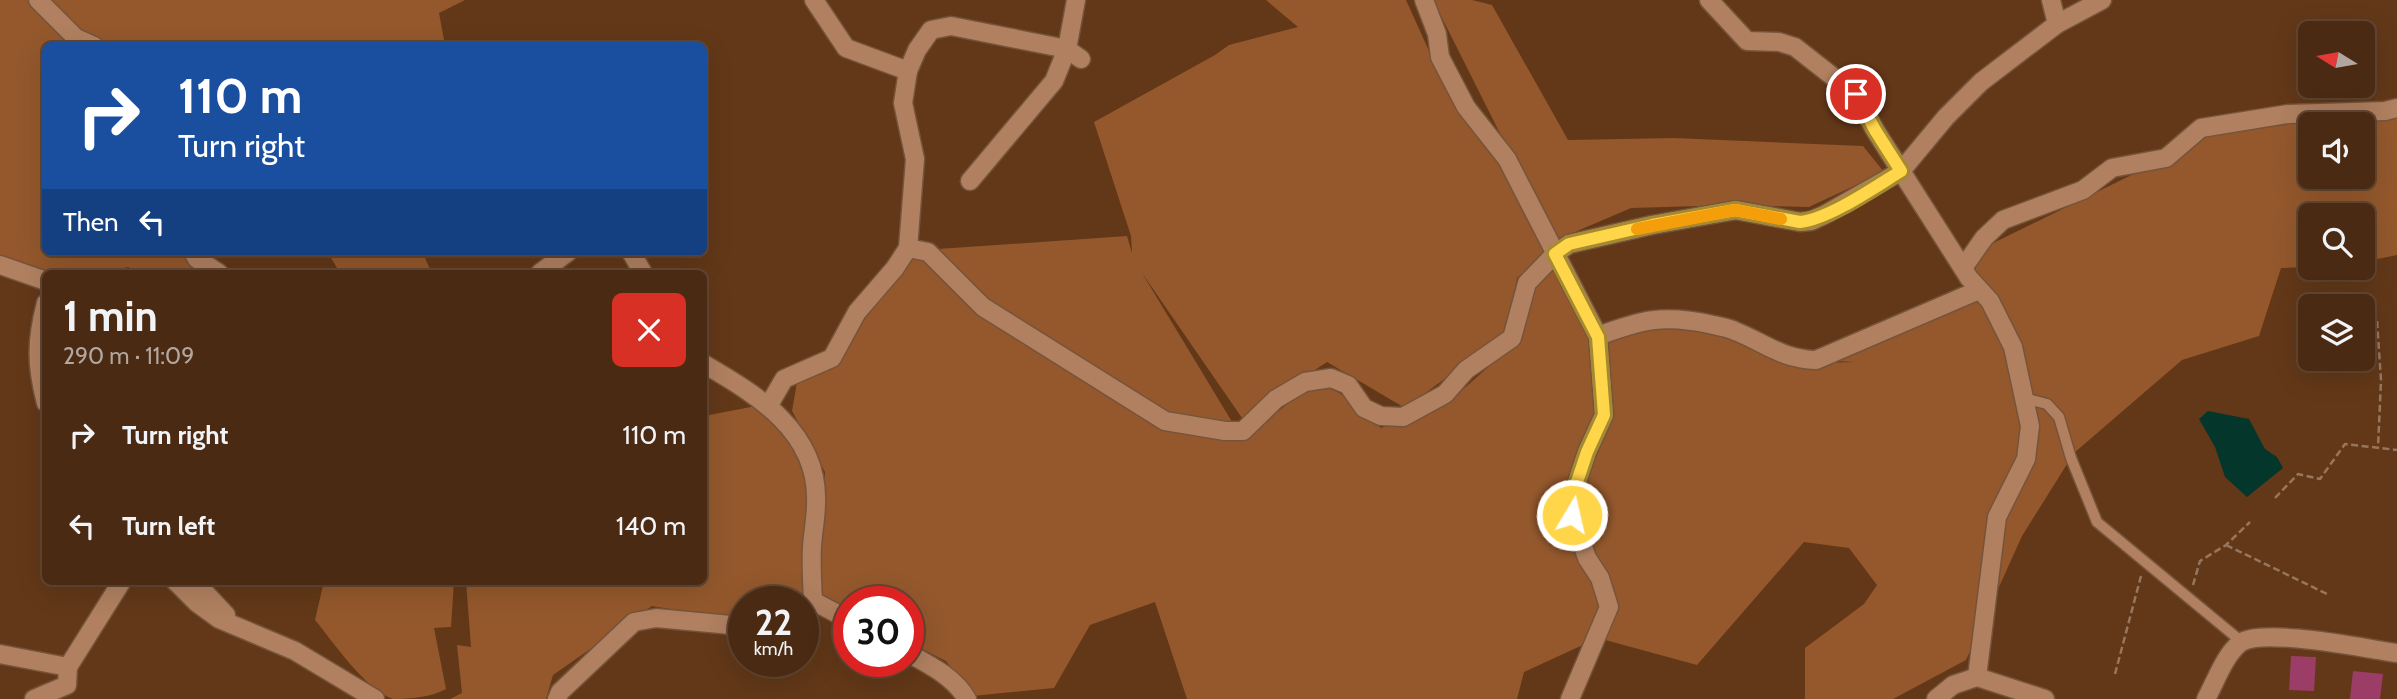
<!DOCTYPE html>
<meta charset="utf-8">
<style>
:root{--surface:#4a2a12;--page:#543620;--text:#f1f3f6;--muted:#b2a79f;--line:#614632}
body{margin:0;font-family:Cabin,sans-serif;background:var(--page);color:var(--text);height:100vh;display:flex;flex-direction:column;font-size:26px;white-space:nowrap}
*{box-sizing:border-box;margin:0}
p{font-size:23px;color:var(--muted)}
.icon{flex:none;width:38px;height:38px;fill:none;stroke:currentColor;stroke-width:2;stroke-linecap:round;stroke-linejoin:round}
.map{position:relative;flex:1;overflow:hidden}
.sheet{position:absolute;left:42px;top:270px;width:665px;height:315px;display:flex;flex-direction:column;background:var(--surface);border-radius:10px;box-shadow:0 7px 28px #0002,0 0 0 2px var(--line)}
.sheet>*{flex:none}
.guide{position:absolute;left:42px;top:42px;width:665px;height:214px;border-radius:10px;box-shadow:0 7px 28px #0002,0 0 0 2px var(--line);background:#1a4fa0;color:#fff;overflow:hidden}
.needle{width:46px;rotate:281deg}
.fabs{position:absolute;left:2298px;top:21px;display:grid;gap:14px}
.fabs a{display:grid;place-items:center;width:77px;height:77px;border-radius:10px;background:var(--surface);box-shadow:0 7px 28px #0002,0 0 0 2px var(--line);font-size:35px}
.speed{position:absolute;left:728px;top:586px;display:flex;gap:14px;font-size:35px;font-weight:700;text-align:center}
.speed>*{display:grid;place-content:center;width:91px;height:91px;border-radius:50%;background:var(--surface);box-shadow:0 7px 28px #0002,0 0 0 2px var(--line);line-height:1}
.speed small{font-size:18px;font-weight:400}
.speed .limit{border:10px solid #d22;background:#fff;color:#111}
.pin{position:absolute;display:grid;place-items:center;width:60px;height:60px;color:#fff;margin:-30px;border:4px solid #fff;border-radius:50%;box-shadow:0 2px 7px #0007}
.me{position:absolute;width:77px;margin:-38px;rotate:9deg;stroke-linejoin:round;filter:drop-shadow(0 0 5px #0008)}
.turn{display:flex;align-items:center;gap:24px;height:147px;padding:0 21px;font-size:32px}
.turn .icon{width:91px;height:91px;stroke-width:2.5}
.turn b{display:block;font-size:49px;line-height:60px}
.then{display:flex;align-items:center;height:66px;padding:0 21px;background:#0003;gap:14px;font-size:26px}
.round{display:grid;place-items:center;flex:none;width:74px;height:74px;border-radius:10px;background:var(--page)}
.summary{display:flex;align-items:center;justify-content:space-between;height:119px;padding:0 21px}
h1{font-size:42px;font-weight:700;line-height:52px}
ul{padding:0;list-style:none}
li{display:flex;align-items:center;gap:21px;height:91px;padding:0 21px}
li div{flex:1}
li b{display:block;font-size:26px}
li em{font-style:normal}
.map>svg:first-child{display:block}
.green{fill:#94582c;fill-rule:evenodd}
.water{fill:#04362c}
.building{fill:#9c3d68}
.lines{fill:none;stroke-linecap:round;stroke-linejoin:round}
.lane-casing{stroke:#75543b;stroke-width:13}
.street-casing{stroke:#75543b;stroke-width:21}
.path{stroke:#97765e;stroke-width:2.5;stroke-dasharray:7 3.5;stroke-linecap:butt}
.lane{stroke:#b08060;stroke-width:10}
.street{stroke:#b08060;stroke-width:18}
.route-casing{stroke:#a68a30;stroke-width:18}
.route{stroke:#ffd54a;stroke-width:12}
.slow{stroke:#f59e0b;stroke-width:12}
</style>
<div class="map">
<svg width="2397" height="699" viewBox="0 0 2397 699">
<rect width="100%" height="100%" fill="#623818"/>
<g class="green">
<path d="M0,0h465l-26,13 6,32 -399,1v206h140l17,21h-73l-1,-6c-44,9 -85,6 -129,-2z"/>
<path d="M1266,0h140l28,62 67,105 44,86 -28,25 -10,55 -102,75 -78,-46 -85,56 -100,-145 101,167 53,-43 23,-14 22,11 40,34 68,-26 67,-60 15,-57 22,-17 45,68 91,-14 127,41 39,-1 -39,-2 161,-69 -2,-39 191,-94 44,-32 187,-22v151l-34,7 -1,-47h-52v52l-29,1 -22,68 -77,24 -108,93 -52,83 -56,124 -73,39h-88v-51l59,-44 13,-19 -28,-37 -45,-6 -107,123 -99,-27 -74,34 -7,27h-330l-32,-97 -65,23 -36,63 -82,8 -26,-35 -38,-19v-40h-59v11l-33,-17 9,-124 -33,-61 5,-29 44,-26 68,-105 218,-15 5,17 -1,-17 -37,-114 121,-67 14,-10 69,-18zM2310,124h52v53h-52z"/>
<polygon points="1433,0 1472,0 1492,5 1568,140 1674,138 1863,146 1884,172 1809,207 1735,205 1631,208 1554,241"/>
<polygon points="322,252 422,252 432,273 340,273 330,256"/>
<polygon points="756,406 800,452 809,491 803,595 778,602 744,602 744,612 724,618 652,606 553,675 546,699 450,699 462,693 457,645 471,647 466,581 704,581 704,416"/>
<path d="M324,581h130l-3,46 -17,1 12,61c-14,8 -36,10 -53,10 -28,-10 -59,-56 -78,-79z"/>
</g>
<polygon class="water" points="2208,411 2249,419 2265,449 2277,457 2283,468 2247,497 2225,477 2215,447 2199,419"/>
<g class="building">
<polygon points="2291,656 2316,657 2314,691 2289,690"/>
<polygon points="2353,671 2383,674 2380,699 2350,699"/>
</g>
<g class="lines">
<defs>
<polyline id="lane" points="2024,398 2047,404 2059,417 2071,458 2097,522 2242,642"/>
<g id="street">
<polyline points="38,0 76,38 94,46"/>
<polyline points="814,0 846,48 908,71"/>
<polyline points="1424,0 1437,34 1440,57 1466,107 1507,159 1598,336 1604,415 1587,452 1577,482 1572,515 1587,558 1600,578 1609,607 1570,699"/>
<polyline points="1709,0 1747,41 1779,42 1795,47 1855,94 1875,130 1969,278 1990,301 2013,347 2030,426 2026,459 1997,517 1977,677"/>
<polyline points="2051,0 2057,24"/>
<polyline points="970,181 1054,81 1067,49 1076,0"/>
<polyline points="908,248 928,252 983,307 1165,421 1225,431 1243,431 1276,399 1305,382 1331,378 1348,385 1364,408 1381,416 1403,417 1445,394 1466,370 1512,338 1527,283 1555,254 1569,244 1652,225 1736,210 1800,222 1811,221 1824,215 1901,171 1946,117 1981,82 2057,24 2102,0"/>
<polyline points="193,252 197,259 219,273"/>
<polyline points="631,252 643,273"/>
<polyline points="0,265 46,281"/>
<polyline points="1963,268 1984,238 2003,220 2083,190 2112,168 2166,158 2201,128 2288,114 2385,111 2397,108"/>
<polyline points="540,273 568,252"/>
<path d="M46,303c-10,38 -10,62 0,100"/>
<path d="M1598,336c43,-16 65,-22 111,-12 8,2 18,3 26,7 30,12 47,28 81,29l163,-70"/>
<path d="M704,364c53,31 115,68 112,139 0,14 -3,29 -4,43 -1,18 0,36 1,55l36,19"/>
<polyline points="769,405 784,379 832,358 857,312 895,268 908,248 915,159 903,103 908,71 917,50 931,30 951,26 1067,49 1081,59"/>
<polyline points="175,581 197,603 219,619 295,651 375,699"/>
<polyline points="194,581 226,615"/>
<path d="M908,653c22,12 46,24 59,46"/>
<polyline points="0,654 68,667"/>
<polyline points="34,699 67,685 68,667 122,581"/>
<polyline points="557,699 560,692 634,622 656,618 731,625 744,622"/>
<polyline points="1936,699 1953,685 1977,677 2045,699"/>
<path d="M2206,699c10,-18 18,-43 34,-56 22,-16 127,6 157,10"/>
</g>
</defs>
<use href="#lane" class="lane-casing"/>
<use href="#street" class="street-casing"/>
<g class="path">
<polyline points="2377,321 2381,380 2378,448"/>
<polyline points="2275,498 2298,474 2320,479 2345,444 2397,450"/>
<polyline points="2226,545 2327,594"/>
<polyline points="2193,585 2200,561 2226,545 2250,522"/>
<polyline points="2115,674 2141,576"/>
</g>
<use href="#lane" class="lane"/>
<use href="#street" class="street"/>
</g>
<g class="lines">
<defs>
<path id="route" d="M1572,515l5,-33 10,-30 17,-37 -6,-78 -43,-83 14,-10 83,-19 83,-15 65,12c29,-3 75,-35 101,-51l-26,-41 -19,-36"/>
</defs>
<use href="#route" class="route-casing"/>
<use href="#route" class="route"/>
<polyline class="slow" points="1637,229 1735,210 1781,219"/>
</g>
</svg>
<div class="fabs">
<a><svg class="needle" viewBox="-14 -14 28 28"><path d="M0-13l5 13h-10z" fill="#e53935"/><path d="M0 13l5-13h-10z" fill="#b2a79f"/></svg></a>
<a><svg class="icon" aria-label="sound" viewBox="0 0 24 24"><path d="M4 9h4l5-4v14l-5-4H4zM17 9q2 3 0 6"/></svg></a>
<a><svg class="icon" aria-label="search" viewBox="0 0 24 24"><circle cx="10" cy="10" r="6"/><path d="M15 15l6 6"/></svg></a>
<a><svg class="icon" aria-label="layers" viewBox="0 0 24 24"><path d="M12 4l9 5-9 5-9-5zM3 14l9 5 9-5"/></svg></a>
</div>
<div class="speed"><div>22<small>km/h</small></div><div class="limit">30</div></div>
<div class="pin" style="left:1856px;top:94px;background:#d93025"><svg class="icon" aria-label="arrive" viewBox="0 0 24 24"><path d="M6 21V4h12l-3 4 3 4H6"/></svg></div>
<svg class="me" style="left:1572px;top:515px" viewBox="-20 -20 40 40"><circle r="17" fill="#ffd54a" stroke="#fff" stroke-width="3"/><path d="M0-11L8 9 0 5-8 9z" fill="#fff"/></svg>
<div class="guide">
<div class="turn"><svg class="icon" aria-label="right" viewBox="0 0 24 24"><path d="M7 20v-9h11M14 6l5 5-5 5"/></svg><div><b>110 m</b>Turn right</div></div>
<div class="then">Then<svg class="icon" aria-label="left" viewBox="0 0 24 24"><path d="M17 20v-9H6M10 6l-5 5 5 5"/></svg></div>
</div>
<section class="sheet">
<div class="summary"><div><h1>1 min</h1><p>290 m · 11:09</p></div><a class="round" style="background:#d93025;color:#fff"><svg class="icon" aria-label="close" viewBox="0 0 24 24"><path d="M6 6l12 12M18 6L6 18"/></svg></a></div>
<ul>
<li><svg class="icon" aria-label="right" viewBox="0 0 24 24"><path d="M7 20v-9h11M14 6l5 5-5 5"/></svg><div><b>Turn right</b></div><em>110 m</em></li>
<li><svg class="icon" aria-label="left" viewBox="0 0 24 24"><path d="M17 20v-9H6M10 6l-5 5 5 5"/></svg><div><b>Turn left</b></div><em>140 m</em></li>
</ul>
</section>
</div>
